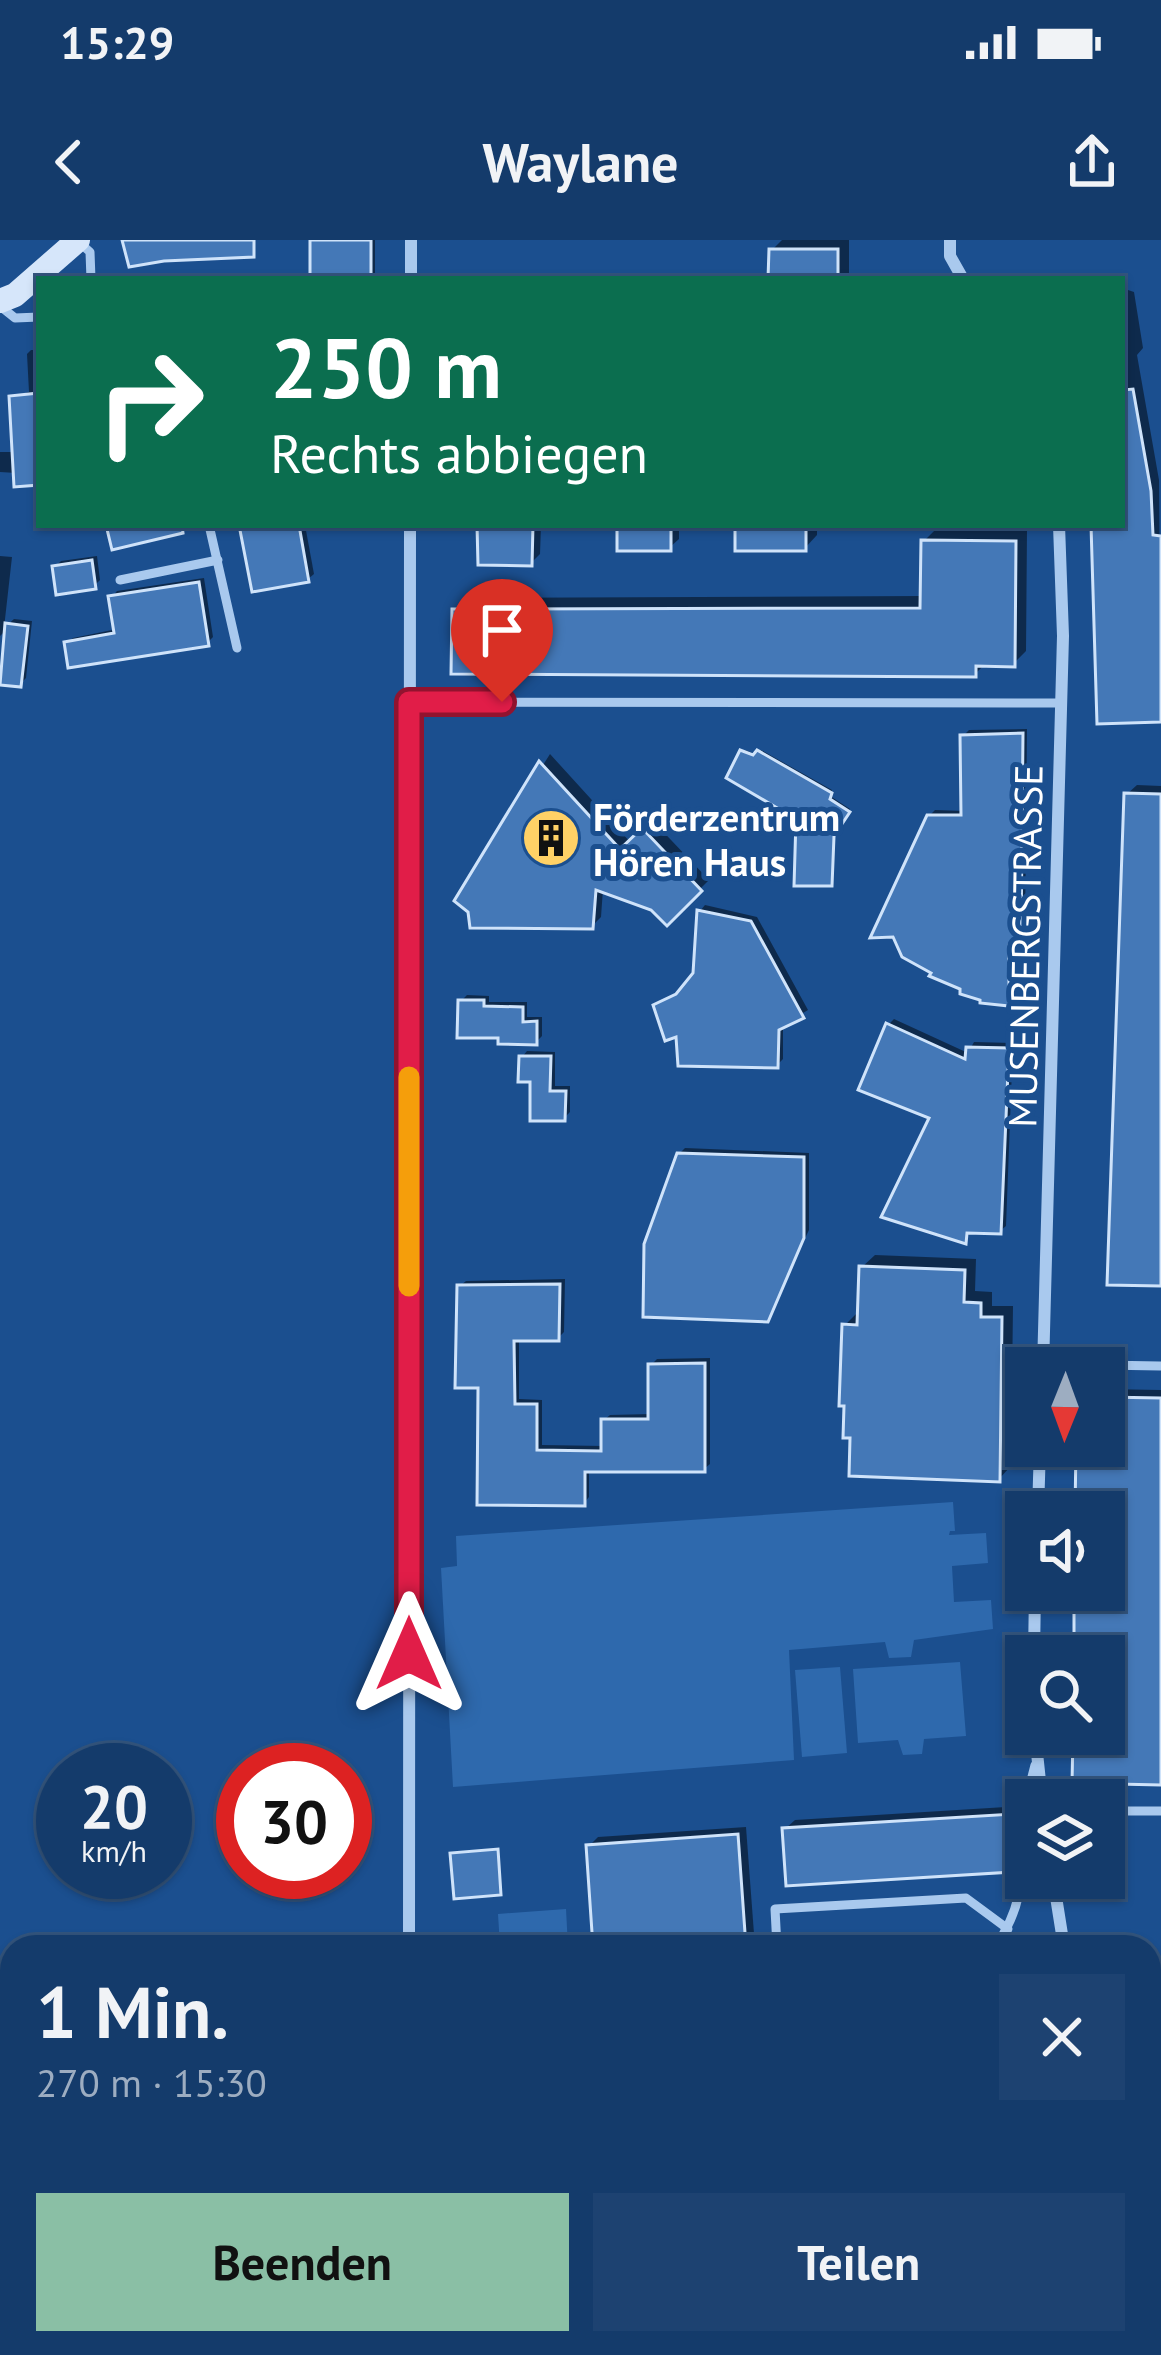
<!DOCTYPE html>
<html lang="de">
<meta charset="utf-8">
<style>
:root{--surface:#143b6b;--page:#1d4271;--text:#f1f3f6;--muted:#9dadc1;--line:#33557e;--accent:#8abfa5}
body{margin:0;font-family:"PT Sans",sans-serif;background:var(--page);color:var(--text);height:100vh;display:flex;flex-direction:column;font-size:45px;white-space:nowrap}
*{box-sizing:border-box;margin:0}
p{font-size:39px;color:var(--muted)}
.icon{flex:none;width:66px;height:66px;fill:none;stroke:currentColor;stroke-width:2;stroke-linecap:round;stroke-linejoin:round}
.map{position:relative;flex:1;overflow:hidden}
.drawer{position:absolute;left:0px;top:1695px;width:1161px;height:420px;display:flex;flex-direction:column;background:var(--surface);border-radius:36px 36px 0 0;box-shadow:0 3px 9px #0004,0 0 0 3px var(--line)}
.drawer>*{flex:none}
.hud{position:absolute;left:36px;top:36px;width:1089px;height:252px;border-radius:0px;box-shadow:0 3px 9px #0004,0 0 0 3px var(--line);background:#0b6e4f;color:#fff;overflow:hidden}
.needle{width:78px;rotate:181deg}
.tools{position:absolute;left:1005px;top:1107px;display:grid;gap:24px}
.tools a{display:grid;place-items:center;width:120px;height:120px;border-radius:0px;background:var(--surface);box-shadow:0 3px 9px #0004,0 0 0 3px var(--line);font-size:60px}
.speed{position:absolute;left:36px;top:1503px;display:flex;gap:24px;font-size:60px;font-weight:700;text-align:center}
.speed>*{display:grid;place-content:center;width:156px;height:156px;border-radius:50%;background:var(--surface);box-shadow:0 3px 9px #0004,0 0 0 3px var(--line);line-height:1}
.speed small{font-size:30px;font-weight:400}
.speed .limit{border:18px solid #d22;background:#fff;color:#111}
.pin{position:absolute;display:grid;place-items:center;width:102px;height:102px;color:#fff;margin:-123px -51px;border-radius:50% 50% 50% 0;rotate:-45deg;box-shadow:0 0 12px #0007}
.pin .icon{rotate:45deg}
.me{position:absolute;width:132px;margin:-66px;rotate:0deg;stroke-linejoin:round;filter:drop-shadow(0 0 9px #0008)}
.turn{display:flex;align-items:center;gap:42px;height:252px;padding:0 36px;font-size:54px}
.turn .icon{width:156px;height:156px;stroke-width:2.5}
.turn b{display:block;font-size:84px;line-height:102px}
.round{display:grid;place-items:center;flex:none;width:126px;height:126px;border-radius:0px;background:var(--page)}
.headline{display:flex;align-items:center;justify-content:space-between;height:204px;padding:0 36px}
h1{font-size:72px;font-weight:700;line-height:90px}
.button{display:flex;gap:24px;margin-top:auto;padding:24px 36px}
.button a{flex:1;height:138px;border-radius:0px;background:var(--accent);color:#111;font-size:48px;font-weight:700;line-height:138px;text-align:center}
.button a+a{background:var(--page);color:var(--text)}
.status{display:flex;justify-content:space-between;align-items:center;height:84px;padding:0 60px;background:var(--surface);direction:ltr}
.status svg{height:33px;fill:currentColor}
header{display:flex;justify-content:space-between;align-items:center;height:156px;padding:0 36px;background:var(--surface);font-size:54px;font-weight:700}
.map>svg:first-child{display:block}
.green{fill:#2e69ad}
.shadow{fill:#0007}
.building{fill:#4478b7;stroke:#cfe3fa;stroke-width:3}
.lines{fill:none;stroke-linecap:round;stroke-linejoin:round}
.lane{stroke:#a9c9ee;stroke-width:9}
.street{stroke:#a9c9ee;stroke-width:12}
.secondary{stroke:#d6e6fa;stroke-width:24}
.route-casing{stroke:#92132f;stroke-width:30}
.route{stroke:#e11d48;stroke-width:21}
.slow{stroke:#f59e0b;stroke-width:21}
.labels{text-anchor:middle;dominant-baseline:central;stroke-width:10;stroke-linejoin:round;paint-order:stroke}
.poi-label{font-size:39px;font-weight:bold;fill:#fff;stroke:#1b4f8f;text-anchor:start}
.street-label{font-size:39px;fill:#fff;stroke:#1b4f8f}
</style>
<div class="status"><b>15:29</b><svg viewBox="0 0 49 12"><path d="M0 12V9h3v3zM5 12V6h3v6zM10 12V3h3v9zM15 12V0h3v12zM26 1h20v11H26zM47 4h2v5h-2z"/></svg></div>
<header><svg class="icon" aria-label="back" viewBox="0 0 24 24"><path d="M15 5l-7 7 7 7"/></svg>Waylane<svg class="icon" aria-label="share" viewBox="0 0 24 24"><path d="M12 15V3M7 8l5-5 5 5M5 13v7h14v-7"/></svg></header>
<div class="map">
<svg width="1161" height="2115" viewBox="0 0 1161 2115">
<rect width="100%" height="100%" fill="#1b4f8f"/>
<g class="green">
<polygon points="953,1262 955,1291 950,1291 949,1295 986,1293 988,1323 952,1326 954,1362 991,1360 993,1389 914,1400 911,1417 889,1418 885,1402 789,1410 794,1520 453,1547 441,1328 457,1326 456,1296"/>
<polygon points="960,1422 966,1496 924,1499 922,1514 903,1515 898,1500 858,1503 853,1429"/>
<polygon points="840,1427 847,1513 802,1517 795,1430"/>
<polygon points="566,1669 568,1707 500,1707 498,1674"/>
</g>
<g class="shadow">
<rect x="313" y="0" width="62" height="39"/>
<polygon points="782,0 849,0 849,39 771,39 772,10"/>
<polygon points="1128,50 1134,52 1143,108 1137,115 1159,240 1161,479 1094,285 1122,285 1122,51"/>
<polygon points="31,110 39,110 39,242 16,233 0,232 0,212 15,212 12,157 29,152 27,114"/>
<polygon points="242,285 305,285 314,334 308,339"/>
<polygon points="480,285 541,285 540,314 531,323"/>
<polygon points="620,285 679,285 679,299 669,308"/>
<polygon points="738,285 817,285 817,295 805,308"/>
<polygon points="937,288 1027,290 1026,411 1014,423 986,423 975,434 455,370 467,358 924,356 924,301"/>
<polygon points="0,316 12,317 4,388 14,379 32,381 26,438 20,444 7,389 0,396"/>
<polygon points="97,316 100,340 94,346 55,327 61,321"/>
<polygon points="204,338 213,397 207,403 67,403 73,398 117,389 112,357 117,351"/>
<polygon points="1027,489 1025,694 1014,701 1013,758 1008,763 929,576 935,570 964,571 963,496 969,490"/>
<polygon points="745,510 757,515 761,510 832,550 830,556 850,569 835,591 831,643 799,577"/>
<polygon points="550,514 631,603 653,581 709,640 667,682 653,667 603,649 601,677 592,686 471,671 458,660"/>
<polygon points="1137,545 1161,546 1161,1043 1127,554"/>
<polygon points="705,665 757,677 808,770 783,785 783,819 777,825 679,793 656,766 683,750 696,734 700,671"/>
<polygon points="467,755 489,756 489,762 527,762 527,777 542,777 542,796 536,802 501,795 461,761"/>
<polygon points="894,779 968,813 974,802 1013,803 1006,986 1000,991 971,990 965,1001 933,876 888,785"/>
<polygon points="527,811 555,812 555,846 570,846 570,872 564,878 522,817"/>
<polygon points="685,908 809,913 809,990 766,1079 679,914"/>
<polygon points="875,1015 976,1019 975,1051 992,1052 992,1066 1013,1066 1011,1226 999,1239 845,1085 857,1073 862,1027"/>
<polygon points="565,1039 564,1092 558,1098 519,1098 519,1159 542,1160 542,1205 604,1206 604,1180 610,1175 651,1174 651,1125 657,1119 710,1118 710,1224 704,1229 589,1229 589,1257 584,1263 480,1262 481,1145 460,1046 466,1041"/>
<polygon points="1104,1149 1161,1150 1161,1541 1076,1494 1104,1494 1104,1416 1077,1416 1077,1350 1104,1350 1104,1272 1078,1272 1079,1206 1104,1206"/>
<polygon points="1021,1566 1021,1620 1011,1630 785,1589 795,1580"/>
<polygon points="746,1587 755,1707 596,1707 589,1606 598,1597"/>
<polygon points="499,1609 500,1652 453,1614 455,1612"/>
<rect x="504" y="2103" width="69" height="12"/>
<polygon points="802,2103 938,2103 933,2115 888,2115"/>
</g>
<g class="building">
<polygon points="122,0 254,0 254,17 164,21 129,27"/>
<rect x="310" y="0" width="61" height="39"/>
<polygon points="769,9 838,9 838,39 768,39"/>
<polygon points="1133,149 1151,251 1153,295 1161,296 1161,482 1097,484 1091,285 1122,285 1122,150"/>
<polygon points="39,153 39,245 14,247 9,156"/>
<polygon points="106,285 182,285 183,293 112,310"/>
<polygon points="239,285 299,285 309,342 252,352"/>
<polygon points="477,285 533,285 532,326 478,325"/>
<rect x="617" y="285" width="54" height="26"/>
<rect x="735" y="285" width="71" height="26"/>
<polygon points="921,300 1016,301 1015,427 976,426 976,437 451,434 452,369 920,368"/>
<polygon points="92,320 96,349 56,355 52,326"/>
<polygon points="199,342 209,406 68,428 64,402 114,393 108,356"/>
<polygon points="5,383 28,386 21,447 0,445"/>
<polygon points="1023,493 1021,703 1009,705 1009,766 980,763 980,760 960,754 960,749 929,736 931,733 902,717 893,697 870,698 927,575 961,575 960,495"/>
<polygon points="740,510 753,515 757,510 832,553 830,559 850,572 834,596 832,646 794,646 796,579 726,538"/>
<polygon points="539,521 620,609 642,588 702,651 667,686 651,670 596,650 593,689 470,688 468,672 454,661"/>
<polygon points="1124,553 1161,554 1161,1046 1107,1045"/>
<polygon points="697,670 751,681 804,778 779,790 778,828 678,826 676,797 665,801 653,765 676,754 693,733"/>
<polygon points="458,760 484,760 484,766 523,767 523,782 537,781 537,805 498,804 498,798 457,798"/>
<polygon points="886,783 965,819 966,807 1009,808 1001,994 967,993 966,1004 881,977 929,878 858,850"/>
<polygon points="519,816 551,816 550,851 566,851 565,881 530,881 530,842 518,842"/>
<polygon points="677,913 804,917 804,998 768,1082 643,1077 644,1004"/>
<polygon points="859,1026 965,1030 964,1062 981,1063 981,1077 1002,1077 1000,1242 849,1236 850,1198 843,1198 844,1166 839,1166 842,1084 857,1085"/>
<polygon points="560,1044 559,1101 514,1101 515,1164 537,1164 537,1210 601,1211 601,1179 648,1179 648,1124 705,1123 705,1232 585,1232 585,1266 477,1265 478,1148 455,1148 457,1045"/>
<polygon points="1104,1157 1161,1158 1161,1545 1072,1543 1073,1494 1104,1494 1104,1416 1074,1416 1074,1350 1104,1350 1104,1272 1075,1272 1076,1206 1104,1206"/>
<polygon points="1013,1574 1012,1632 786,1646 782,1588"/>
<polygon points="738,1594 746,1707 593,1707 586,1605"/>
<polygon points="498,1609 501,1655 454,1659 450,1613"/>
</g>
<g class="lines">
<g class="lane">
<polyline points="81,4 90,12 91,39"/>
<polyline points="0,66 15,78 39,77"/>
<polyline points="209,285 237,408"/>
<polyline points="120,340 218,320"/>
<polyline points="409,462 1061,463"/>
<polyline points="1043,1124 1160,1126"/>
<polyline points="1026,1560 1035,1525"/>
<polyline points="1104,1571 1161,1571"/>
<polyline points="777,1707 775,1669 966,1658 1008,1689"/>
<path d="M995,1707c38,-54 22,-89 31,-147"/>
<polyline points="476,2115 476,2103"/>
<polyline points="611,2115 611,2103"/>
<polyline points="956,2115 958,2103"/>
<polyline points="1101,2115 1106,2103"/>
</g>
<g class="street">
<polyline points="950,0 950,16 963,39"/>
<polyline points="411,39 411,0"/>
<polyline points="1043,1128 1063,396 1059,285"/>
<polyline points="1038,1272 1040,1206"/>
<polyline points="1034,1416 1035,1350"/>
<polyline points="1035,1494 1042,1560"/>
<polyline points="1053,1638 1064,1707"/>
<polyline points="409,1694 410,285"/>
<polyline points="1149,1985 1157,2008"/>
</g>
<polyline class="secondary" points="0,61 15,55 78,0"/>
</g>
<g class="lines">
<defs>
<polyline id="route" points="409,1414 409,462 502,462"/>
</defs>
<use href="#route" class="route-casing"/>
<use href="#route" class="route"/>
<polyline class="slow" points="409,1046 409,837"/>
</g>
<defs>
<symbol id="building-disc" viewBox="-11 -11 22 22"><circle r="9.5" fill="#ffd166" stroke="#1b4f8f"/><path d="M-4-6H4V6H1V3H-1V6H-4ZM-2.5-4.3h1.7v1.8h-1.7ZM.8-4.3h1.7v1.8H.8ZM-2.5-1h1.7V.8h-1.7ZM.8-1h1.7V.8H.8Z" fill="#111"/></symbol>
</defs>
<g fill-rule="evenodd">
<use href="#building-disc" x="518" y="565" width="66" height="66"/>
</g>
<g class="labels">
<g class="poi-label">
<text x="593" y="576">Förderzentrum<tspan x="593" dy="45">Hören Haus</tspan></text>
</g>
<g class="street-label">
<text transform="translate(1025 706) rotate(-89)">MUSENBERGSTRASSE</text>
</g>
</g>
</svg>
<div class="tools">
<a><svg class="needle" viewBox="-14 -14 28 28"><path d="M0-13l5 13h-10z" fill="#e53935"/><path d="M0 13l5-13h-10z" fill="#9dadc1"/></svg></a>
<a><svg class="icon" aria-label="sound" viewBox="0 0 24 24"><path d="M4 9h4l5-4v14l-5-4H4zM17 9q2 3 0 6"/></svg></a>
<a><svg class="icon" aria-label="search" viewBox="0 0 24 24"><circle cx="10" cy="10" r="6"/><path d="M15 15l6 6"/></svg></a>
<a><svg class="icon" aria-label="layers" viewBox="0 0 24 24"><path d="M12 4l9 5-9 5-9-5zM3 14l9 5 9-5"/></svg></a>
</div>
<div class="speed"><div>20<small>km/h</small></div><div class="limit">30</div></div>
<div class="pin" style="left:502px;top:462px;background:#d93025"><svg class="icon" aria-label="arrive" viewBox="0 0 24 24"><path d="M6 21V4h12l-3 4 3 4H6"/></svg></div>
<svg class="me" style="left:409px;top:1414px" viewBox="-20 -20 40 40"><path d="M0-17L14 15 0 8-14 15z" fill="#e11d48" stroke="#fff" stroke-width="4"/></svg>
<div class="hud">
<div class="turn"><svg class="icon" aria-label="right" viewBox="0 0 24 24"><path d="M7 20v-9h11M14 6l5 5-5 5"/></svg><div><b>250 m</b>Rechts abbiegen</div></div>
</div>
<section class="drawer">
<div class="headline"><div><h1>1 Min.</h1><p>270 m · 15:30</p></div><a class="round"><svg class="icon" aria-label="close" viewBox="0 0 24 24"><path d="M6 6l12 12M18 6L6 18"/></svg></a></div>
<div class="button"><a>Beenden</a><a>Teilen</a></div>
</section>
</div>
